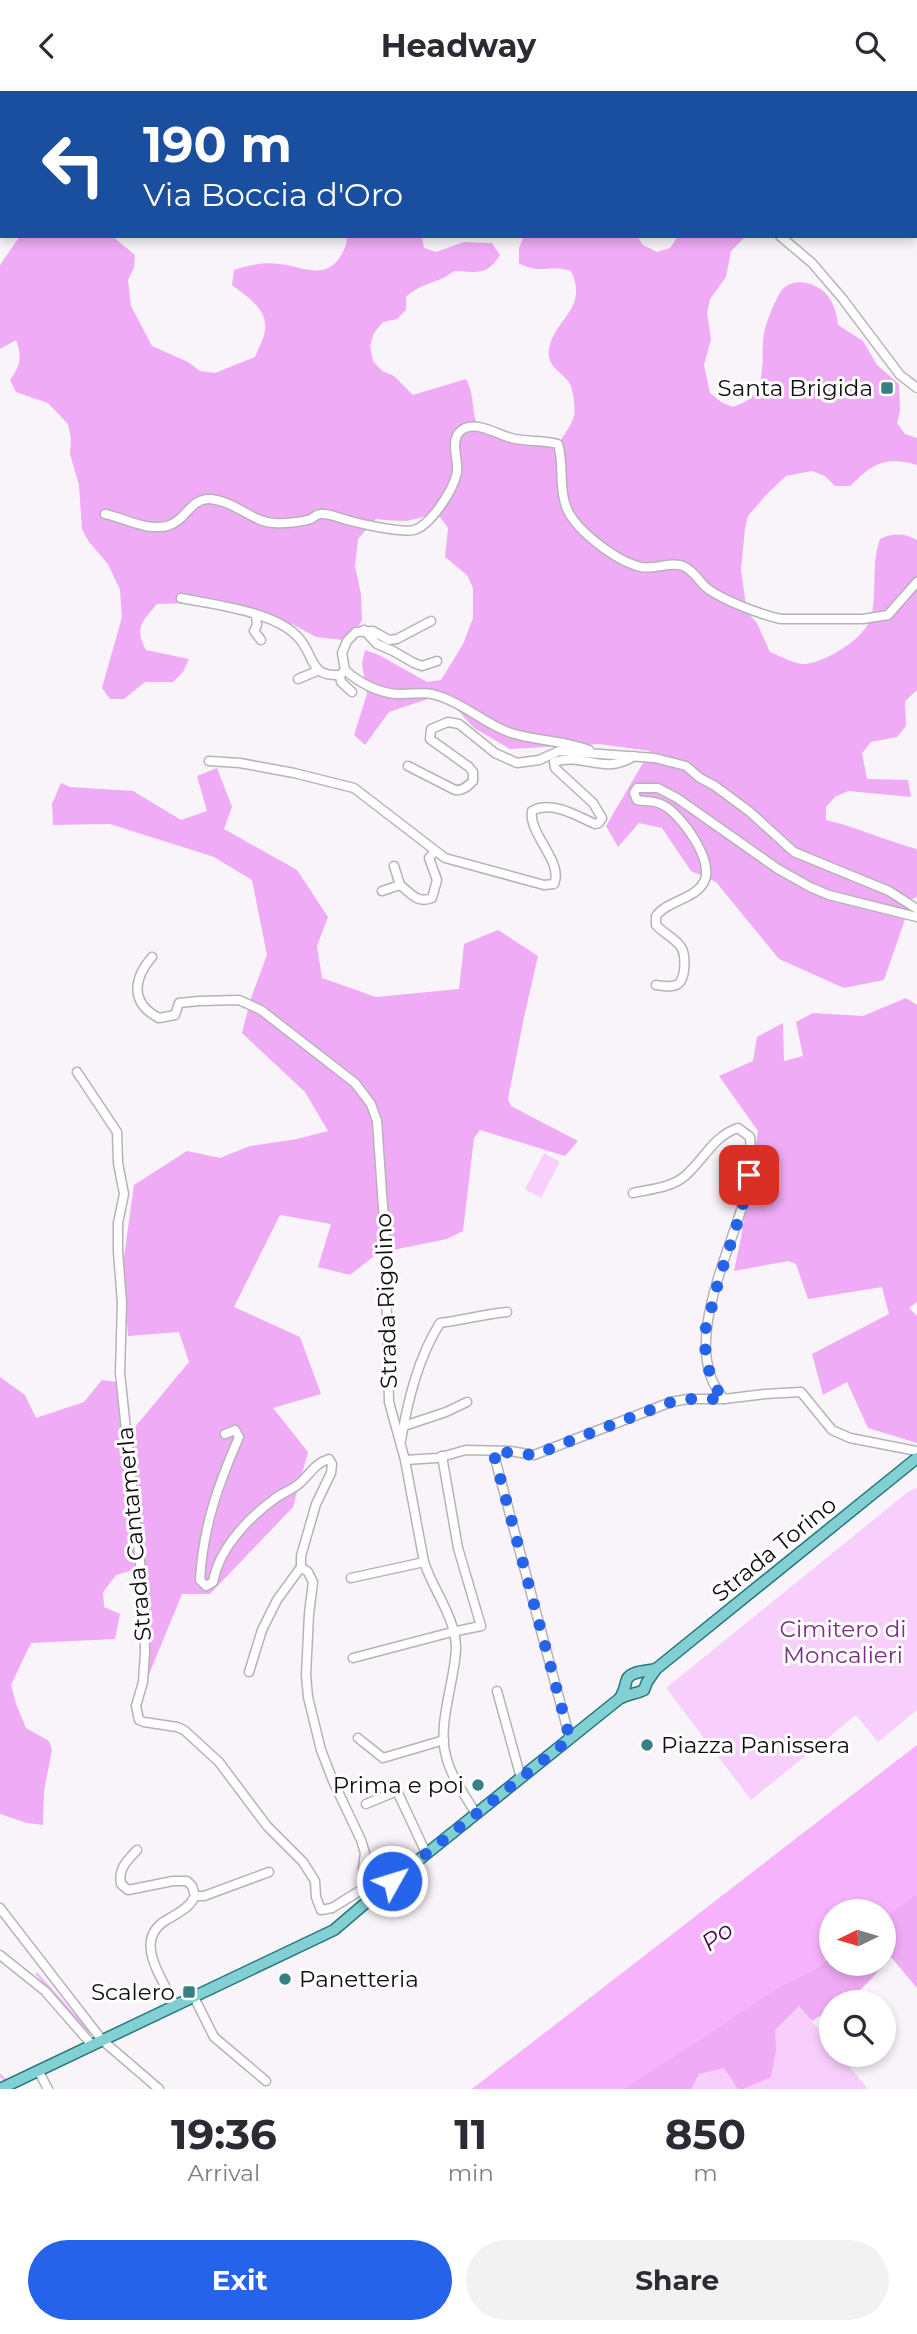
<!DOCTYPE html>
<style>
:root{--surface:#fff;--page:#f2f2f3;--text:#2b2b33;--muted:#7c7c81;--accent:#2563eb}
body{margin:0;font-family:Montserrat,sans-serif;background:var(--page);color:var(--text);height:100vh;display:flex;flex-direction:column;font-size:26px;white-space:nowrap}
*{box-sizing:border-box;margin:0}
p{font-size:23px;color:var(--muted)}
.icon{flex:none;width:38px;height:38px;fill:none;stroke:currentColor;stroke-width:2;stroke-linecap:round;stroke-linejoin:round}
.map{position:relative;height:1998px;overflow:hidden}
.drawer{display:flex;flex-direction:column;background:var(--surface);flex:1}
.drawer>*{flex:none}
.hud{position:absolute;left:0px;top:0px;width:917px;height:147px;box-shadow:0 4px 10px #0003;background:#1a4fa0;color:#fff;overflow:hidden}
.needle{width:46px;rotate:265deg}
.tools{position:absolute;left:819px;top:1808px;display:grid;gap:14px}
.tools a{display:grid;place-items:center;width:77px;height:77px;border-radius:50%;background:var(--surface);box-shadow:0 4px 10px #0003;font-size:35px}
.pin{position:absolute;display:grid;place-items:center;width:60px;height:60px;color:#fff;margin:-30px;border-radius:14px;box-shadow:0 4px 10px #0006}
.me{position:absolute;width:77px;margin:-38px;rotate:51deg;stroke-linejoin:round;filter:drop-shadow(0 0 5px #0008)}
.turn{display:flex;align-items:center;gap:24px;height:147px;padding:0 28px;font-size:32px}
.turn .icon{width:91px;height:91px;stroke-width:2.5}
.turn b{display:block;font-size:49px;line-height:60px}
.eta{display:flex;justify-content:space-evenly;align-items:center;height:119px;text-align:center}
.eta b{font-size:42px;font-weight:700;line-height:49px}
.action{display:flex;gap:14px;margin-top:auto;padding:14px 28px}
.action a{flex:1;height:80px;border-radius:42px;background:var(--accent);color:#fff;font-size:28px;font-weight:700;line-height:80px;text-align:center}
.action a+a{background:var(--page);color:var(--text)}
header{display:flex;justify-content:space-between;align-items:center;height:91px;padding:0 28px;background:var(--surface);font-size:32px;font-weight:700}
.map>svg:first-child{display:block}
.green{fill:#f8cffc}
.forest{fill:#efabf5}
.water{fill:#f6b2fd}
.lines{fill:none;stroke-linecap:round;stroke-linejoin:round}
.stream{stroke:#f6b2fd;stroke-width:2.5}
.minor-casing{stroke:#b7b2b8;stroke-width:11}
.major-casing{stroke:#24787c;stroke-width:13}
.minor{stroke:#fff;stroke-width:8}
.major{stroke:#82d0d3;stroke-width:10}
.route{stroke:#2563eb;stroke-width:12;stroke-dasharray:0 21.6}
.poi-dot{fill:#378083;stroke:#fff;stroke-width:2.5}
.labels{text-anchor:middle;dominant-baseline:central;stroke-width:6;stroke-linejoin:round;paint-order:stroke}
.poi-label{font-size:23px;fill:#100e10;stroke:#fff;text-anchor:end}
.street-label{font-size:23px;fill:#100e10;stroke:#fff}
.park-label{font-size:23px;fill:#7a2d83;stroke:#fff}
.water-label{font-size:24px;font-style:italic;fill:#470a4e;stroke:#fff}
</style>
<header><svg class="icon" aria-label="back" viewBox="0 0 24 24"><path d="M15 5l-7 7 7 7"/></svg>Headway<svg class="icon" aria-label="search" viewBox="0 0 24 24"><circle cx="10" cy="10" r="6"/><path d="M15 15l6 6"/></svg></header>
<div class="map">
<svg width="917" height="1998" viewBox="0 0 917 1998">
<rect width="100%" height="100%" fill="#f9f4fa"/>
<g class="green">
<polygon points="544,1062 560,1071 541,1107 525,1098"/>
<polygon points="917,1397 917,1619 878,1651 856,1624 751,1709 666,1597 909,1400"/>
<polygon points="782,1894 831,1953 831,1964 840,1964 868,1998 623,1998"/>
</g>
<g class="forest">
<path d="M20,145h92l23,19 -1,13 -6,12 3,26 21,40 36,16 12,9 15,2 40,-16c3,-8 9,-18 10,-27 3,-21 -19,-34 -33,-45l2,-15c14,-5 30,-8 45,-6 22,2 46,17 61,-7 4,-6 7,-13 7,-21h75l2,12 12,4 28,-10 28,1 8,12c-13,21 -23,17 -46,16 -16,13 -33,11 -48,26v13l-9,9 -14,3 -9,11 -4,13 3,15 9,10 12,5 19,19 53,-16c10,18 4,34 14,52l54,11 27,-2c4,-7 11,-16 13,-24 2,-7 -1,-25 -4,-32 -8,-13 -24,-17 -21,-35 5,-30 40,-40 22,-78 -22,-7 -32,4 -52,-8v-15l5,-12h113l6,9 14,7 13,-4 8,-12h68l-15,15 -5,26 -16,22 -3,14 4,26 -7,26 6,28 11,9 12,5c10,-4 20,-8 25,-19 8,-19 2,-40 7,-59 3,-11 9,-26 15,-36 11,-19 41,-10 50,6 5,8 7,17 8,26l25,16 14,24 22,19 1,27 -3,12 8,11 12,4v27c-32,-10 -45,-1 -67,21h-15l-10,-10 -13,-5 -26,5 -20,19 -18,21 -3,12 -4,42 6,42 10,11 13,29c10,4 26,13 36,12 22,-3 62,-27 66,-50 5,-25 -1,-50 8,-75 14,-6 23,-6 37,1v150l-12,11 1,25 -9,11 -26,5 -9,11 5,26 41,1 3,17 -63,-6 -13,6 -9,10v13c31,7 60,21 91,29v48l-5,2 -28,81 -40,8 -65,-29 -63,-77 -25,-11 -29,-43 -23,-5 -21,24 -12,-21 44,-75 -51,-7 -89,5 -36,-21 -19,-21 -13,-7 -14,-1 -39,13 -24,33 -11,-10 13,-41 -5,-30 3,-14 14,5 48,27 14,-2 22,-36 10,-26v-30l-6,-13 -22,-18 3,-29 -8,-11c-16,-3 -20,2 -34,4 -10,0 -20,-1 -30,-2l-18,20 -3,27 6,28 1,26 -7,13 -12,7 -27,-3 -24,-13 -41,-14 -54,-7 -40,1c-15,18 -23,23 -11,46l43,9 -6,13 -10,10h-28l-21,17h-14l-8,-11 20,-71 -2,-27 -12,-26 -19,-22 -7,-13 -3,-44 -9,-31 1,-15 -3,-15 -20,-21 -32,-11 -6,-12c11,-15 12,-24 6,-40l-16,9v-84z"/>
<polygon points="217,677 232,716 224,738 297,779 328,826 317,855 322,887 376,906 459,898 464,853 498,839 538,865 524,926 508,1008 511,1015 578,1050 565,1065 480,1039 474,1047 463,1140 447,1148 378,1162 350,1184 318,1176 331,1133 280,1124 234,1216 300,1246 321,1303 273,1317 308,1361 293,1416 210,1503 182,1503 138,1610 142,1543 137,1478 116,1484 103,1501 104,1516 120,1523 115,1548 31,1552 11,1594 16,1613 26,1637 49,1650 52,1659 44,1700 43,1734 27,1732 0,1723 0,1286 25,1304 36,1327 84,1311 102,1289 117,1291 125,1348 189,1271 179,1241 128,1245 123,1173 134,1094 187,1060 220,1067 250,1055 297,1048 328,1040 305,1001 242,942 251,907 267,864 252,789 214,766 110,733 53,734 52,713 61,692 70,696 133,700 181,729 207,720 197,685"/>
<polygon points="906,907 917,914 917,1211 909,1217 917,1225 917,1352 868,1337 847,1291 823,1304 812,1263 889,1223 882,1196 808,1208 796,1173 788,1170 734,1180 741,1147 758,1040 719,985 753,970 757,946 783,932 784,970 803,965 796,931 813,922 863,925"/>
<path d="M917,1802v95l-26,-31c-9,10 -35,41 -48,45 -4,1 -8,0 -12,0v7l-19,12 -13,-15 -24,24 1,20 -5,27 -28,12h-5l-14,-21 -25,6 -8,15h-68l159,-104 36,-18 13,-11v7h53v-46z"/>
</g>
<polygon class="water" points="917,1654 917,1802 884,1826 884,1820 831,1820 831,1865 818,1876 782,1894 623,1998 472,1998"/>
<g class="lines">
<g class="stream">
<polyline points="37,1883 90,1942"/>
<polyline points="0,1984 7,1991"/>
</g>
<defs>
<g id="minor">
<polyline points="59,0 60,2"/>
<polyline points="693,0 694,2"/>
<polyline points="758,0 759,2"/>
<polyline points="330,2 332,0"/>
<polyline points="915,141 917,141"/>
<polyline points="780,145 812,172 842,207 900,284 917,297"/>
<path d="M105,423c20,4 40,17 62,12 18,-4 23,-28 43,-27 25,2 42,23 64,24 11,1 27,-1 37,-4 3,-2 6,-5 10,-5 7,-1 19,4 26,6 14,4 54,13 67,10 17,-5 40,-41 43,-58 2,-14 -10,-35 8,-44 13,-6 34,7 46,10 16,4 32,2 47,6 6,19 1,40 7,59 6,25 51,58 76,64 13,3 30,-6 42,-1 13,5 17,19 28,25 17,11 51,24 70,28h82l25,-4 29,-33"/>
<path d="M181,507c34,7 90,13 115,37 20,19 11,42 44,40l5,-5c14,13 37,25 57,24 14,0 24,-3 37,2 26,8 47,29 72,37 25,8 52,7 78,17"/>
<polyline points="256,524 257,534 254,540 261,549"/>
<polyline points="364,539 377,553 393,560 414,572 422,575 437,570"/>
<polyline points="345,579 342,562 347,550 356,541 373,540 389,549 397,548 431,530"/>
<polyline points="340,584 341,591 352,601"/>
<polyline points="298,588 317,580"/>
<path d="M209,670l31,2 54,10 60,15 91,70 99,27 10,-1c10,-22 -26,-50 -22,-73 20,-11 45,5 63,13l4,-1 3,-5 -9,-15 -38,-35 -1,-6c30,-10 50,14 80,-6"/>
<path d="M408,675l47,24c7,1 12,-3 18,-9v-9l-4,-5 -39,-28 1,-10 17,-7 11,2 36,29 22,10 22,-3 20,-9 96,7 31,8 14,12 15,8 35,26 44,40 95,39 28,18"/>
<polyline points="394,775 400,794"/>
<path d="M382,800l18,-6c11,8 17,19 32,13l5,-18 -8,-22 6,-7"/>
<path d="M152,866c-19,22 -22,46 7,61l16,-3 4,-12 20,-2 40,-1 22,10 94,73 16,21 6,17 8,115 4,166 16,58 19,102c9,28 32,56 32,86 -1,33 -19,76 -10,108 5,21 19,39 30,58"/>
<path d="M656,894c7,1 16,3 22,-1 8,-6 8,-29 3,-37 -6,-9 -18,-14 -25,-22v-9c12,-16 38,-16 48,-34 11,-21 -23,-68 -41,-77 -9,-5 -17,-3 -26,-5l-3,-7 3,-5h21l19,10 101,71 32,18 19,8 88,22"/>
<polyline points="77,981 117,1041 118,1072 124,1103 118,1132 118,1161 122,1212 120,1282 144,1509 145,1561 143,1591 136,1615 139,1629 144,1631 177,1636 184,1639 219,1671 267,1735 303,1771 315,1790 316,1806 321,1819 332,1817 369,1794"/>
<path d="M633,1102c17,-4 38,-5 52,-17 19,-16 28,-40 53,-48l12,9c2,20 0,41 -5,60 -15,56 -66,152 -21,202l41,-5 36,-2 31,38 18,8 67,13"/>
<polyline points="404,1335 446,1321 467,1311"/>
<path d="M225,1343l10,-4 4,7c-21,48 -36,90 -39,143l6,6 7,-4c6,-34 36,-65 64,-85 8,-5 16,-8 23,-14 10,-9 15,-20 29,-24l3,5 -1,9 -15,31 -15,52v11l-24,33 -15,30 -13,42"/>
<path d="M401,1349c7,-40 17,-82 39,-117 23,-3 45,-9 67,-11"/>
<polyline points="493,1360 570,1648"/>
<polyline points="405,1369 437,1367 466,1359 510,1360 534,1364 671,1311 688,1308 724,1308"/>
<polyline points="301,1476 308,1481 313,1491 309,1523 306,1584 308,1606 321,1659 333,1690 361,1749 365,1762 363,1777 371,1798"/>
<polyline points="351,1487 424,1471"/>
<polyline points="353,1567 452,1541 481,1535 458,1457 442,1365"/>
<polyline points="497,1600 521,1687"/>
<polyline points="358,1647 383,1667 444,1649"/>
<polyline points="366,1713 397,1700 426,1762"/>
<path d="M137,1759c-10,11 -19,18 -16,34l7,6 45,-9h14l5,5 3,10c-5,11 -15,16 -25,22 -40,20 -8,59 5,87"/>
<polyline points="195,1805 204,1805 269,1781"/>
<polyline points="0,1817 102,1949 159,1998"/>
<polyline points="0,1864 45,1900 92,1954"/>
<polyline points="194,1906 214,1946 266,1990"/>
<polyline points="38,1979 48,1998"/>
</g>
<g id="major">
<path d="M621,1605c4,-6 4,-11 6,-17 4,-8 20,-8 29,-10"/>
<path d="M0,1998l334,-159 41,-35 244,-196c10,-6 15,-4 25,-9l3,-8 9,-13 261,-211"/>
</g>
</defs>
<use href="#minor" class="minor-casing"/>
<use href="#major" class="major-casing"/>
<use href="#minor" class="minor"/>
<use href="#major" class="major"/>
</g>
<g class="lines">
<path class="route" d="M392,1790l178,-142 -77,-288 41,4 137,-53 17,-3h36c-15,-17 -20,-43 -19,-66 1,-9 5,-18 7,-27 10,-44 30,-86 37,-131"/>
</g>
<g class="poi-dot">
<rect x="880" y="290" width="14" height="14" rx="3.5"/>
<circle cx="647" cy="1654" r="7"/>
<circle cx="478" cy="1694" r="7"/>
<circle cx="285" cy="1888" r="7"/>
<rect x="182" y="1894" width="14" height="14" rx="3.5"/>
</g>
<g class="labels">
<g class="poi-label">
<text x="873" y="297">Santa Brigida</text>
<text x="661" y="1654" text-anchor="start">Piazza Panissera</text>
<text x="464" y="1694">Prima e poi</text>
<text x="299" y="1888" text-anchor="start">Panetteria</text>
<text x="175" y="1901">Scalero</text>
</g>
<g class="street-label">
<text transform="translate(386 1210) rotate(-92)">Strada Rigolino</text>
<text transform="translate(134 1443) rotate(-95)">Strada Cantamerla</text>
<text transform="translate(774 1458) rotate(-39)">Strada Torino</text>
</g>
<g class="park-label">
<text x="843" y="1538">Cimitero di<tspan x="843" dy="26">Moncalieri</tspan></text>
</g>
<g class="water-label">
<text transform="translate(717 1845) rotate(-36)">Po</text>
</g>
</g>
</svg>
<div class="tools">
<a><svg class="needle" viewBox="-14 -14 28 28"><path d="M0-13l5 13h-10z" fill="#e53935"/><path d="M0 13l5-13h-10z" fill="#7c7c81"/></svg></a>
<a><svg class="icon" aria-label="search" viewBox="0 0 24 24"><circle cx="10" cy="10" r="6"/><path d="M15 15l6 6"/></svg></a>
</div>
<div class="pin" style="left:749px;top:1084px;background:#d93025"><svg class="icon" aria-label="arrive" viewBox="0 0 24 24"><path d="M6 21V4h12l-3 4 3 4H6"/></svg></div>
<svg class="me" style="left:392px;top:1790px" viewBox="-20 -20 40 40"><circle r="17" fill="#2563eb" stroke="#fff" stroke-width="3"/><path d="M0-11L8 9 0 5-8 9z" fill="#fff"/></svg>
<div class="hud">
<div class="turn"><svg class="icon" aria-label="left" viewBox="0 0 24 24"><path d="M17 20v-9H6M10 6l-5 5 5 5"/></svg><div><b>190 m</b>Via Boccia d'Oro</div></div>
</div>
</div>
<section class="drawer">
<div class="eta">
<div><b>19:36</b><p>Arrival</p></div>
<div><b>11</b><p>min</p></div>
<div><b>850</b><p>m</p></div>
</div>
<div class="action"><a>Exit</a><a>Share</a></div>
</section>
